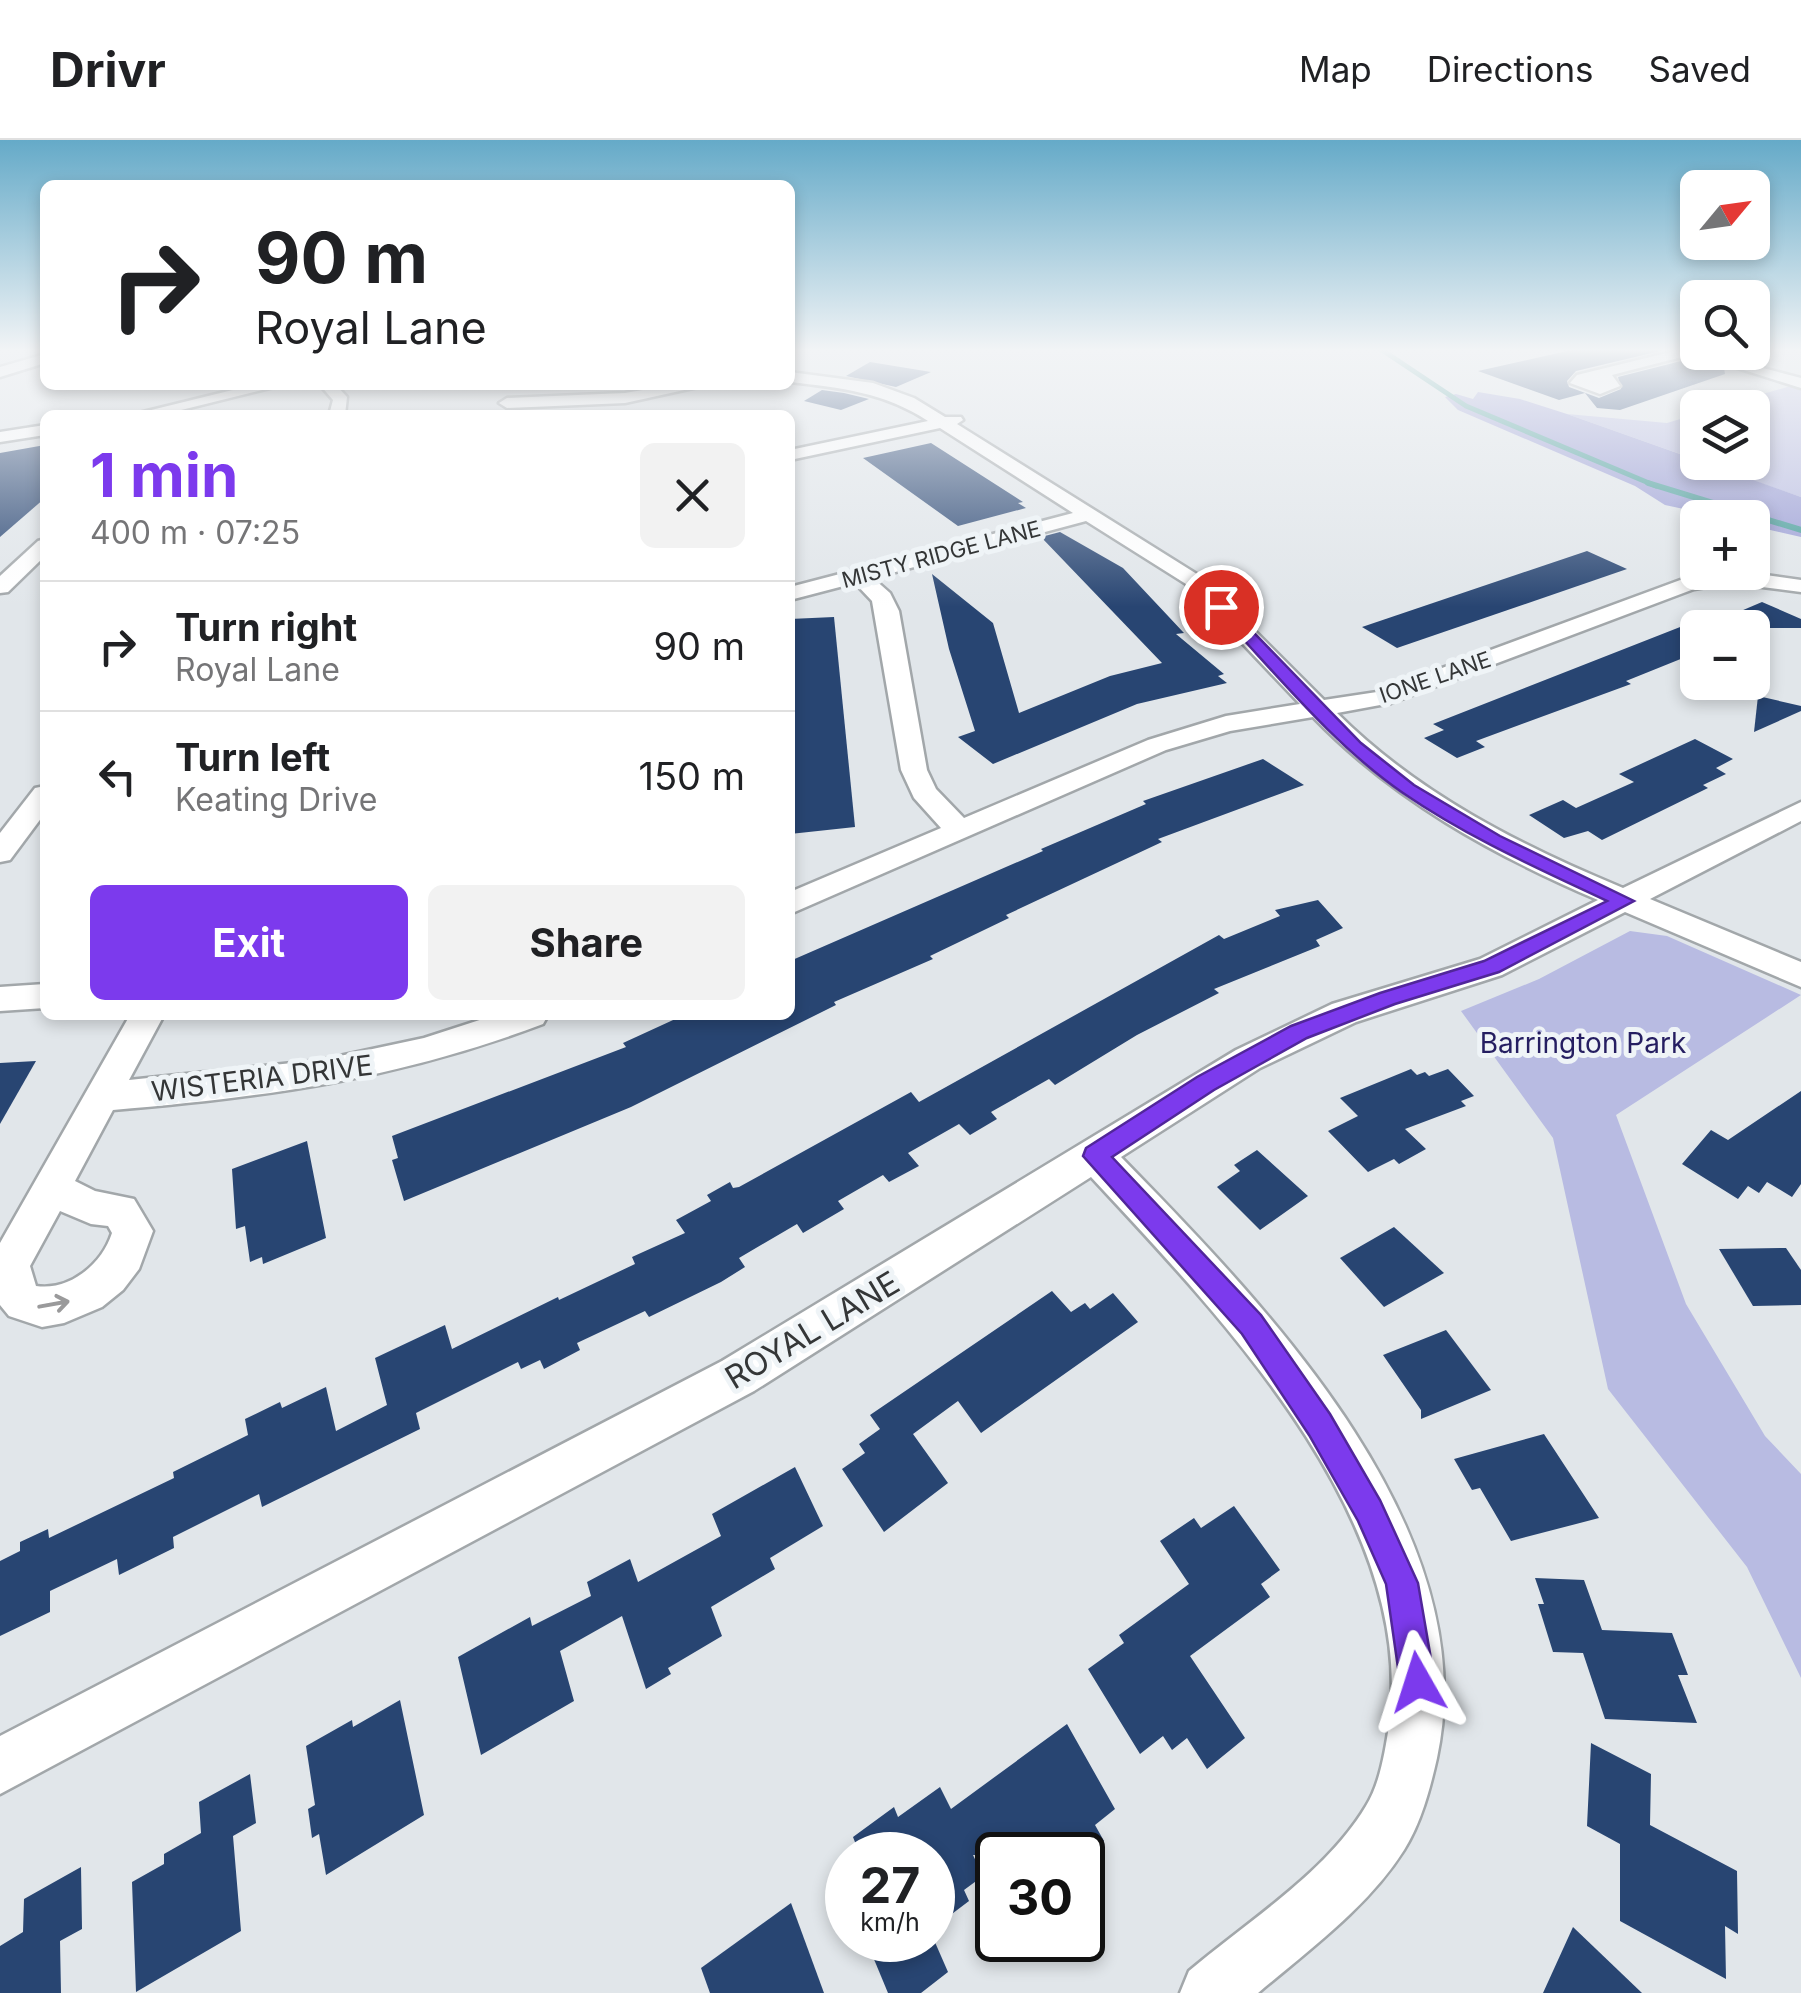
<!DOCTYPE html>
<meta charset="utf-8">
<style>
:root{--surface:#fff;--page:#f2f2f2;--text:#202124;--muted:#757577;--line:#e0e0e0;--accent:#7c3aed}
body{margin:0;font-family:Inter,sans-serif;background:var(--page);color:var(--text);height:100vh;display:flex;flex-direction:column;font-size:38px;white-space:nowrap}
*{box-sizing:border-box;margin:0}
p{font-size:32px;color:var(--muted)}
.icon{flex:none;width:55px;height:55px;fill:none;stroke:currentColor;stroke-width:2;stroke-linecap:round;stroke-linejoin:round}
.map{position:relative;flex:1;overflow:hidden}
.side{position:absolute;left:40px;top:270px;width:755px;height:610px;display:flex;flex-direction:column;background:var(--surface);border-radius:15px;box-shadow:0 5px 15px #0003}
.side>*{flex:none}
.top-card{position:absolute;left:40px;top:40px;width:755px;height:210px;border-radius:15px;box-shadow:0 5px 15px #0003;background:#fff;color:var(--text);overflow:hidden}
.needle{width:65px;rotate:61deg}
.fabs{position:absolute;left:1680px;top:30px;display:grid;gap:20px}
.fabs a{display:grid;place-items:center;width:90px;height:90px;border-radius:15px;background:var(--surface);box-shadow:0 5px 15px #0003;font-size:50px}
.speed{position:absolute;left:825px;top:1692px;display:flex;gap:20px;font-size:50px;font-weight:700;text-align:center}
.speed>*{display:grid;place-content:center;width:130px;height:130px;border-radius:50%;background:var(--surface);box-shadow:0 5px 15px #0003;line-height:1}
.speed small{font-size:25px;font-weight:400}
.speed .limit{border:5px solid #111;border-radius:15px;background:#fff;color:#111}
.pin{position:absolute;display:grid;place-items:center;width:85px;height:85px;color:#fff;margin:-42px;border:5px solid #fff;border-radius:50%;box-shadow:0 2px 10px #0007}
.me{position:absolute;width:110px;margin:-55px;rotate:354deg;stroke-linejoin:round;filter:drop-shadow(0 0 8px #0008)}
.turn{display:flex;align-items:center;gap:35px;height:210px;padding:0 50px;font-size:45px}
.turn .icon{width:130px;height:130px;stroke-width:2.5}
.turn b{display:block;font-size:70px;line-height:85px}
.round{display:grid;place-items:center;flex:none;width:105px;height:105px;border-radius:15px;background:var(--page)}
.headline{display:flex;align-items:center;justify-content:space-between;height:170px;padding:0 50px}
h1{font-size:60px;font-weight:700;line-height:75px;color:var(--accent)}
.button{display:flex;gap:20px;margin-top:auto;padding:20px 50px}
.button a{flex:1;height:115px;border-radius:15px;background:var(--accent);color:#fff;font-size:40px;font-weight:700;line-height:115px;text-align:center}
.button a+a{background:var(--page);color:var(--text)}
ul{padding:0;list-style:none}
li{display:flex;align-items:center;gap:30px;height:130px;padding:0 50px;border-top:2px solid var(--line)}
li div{flex:1}
li b{display:block;font-size:38px}
li em{font-style:normal}
header{display:flex;align-items:center;gap:60px;box-sizing:border-box;height:140px;padding:0 50px;background:var(--surface);border-bottom:2px solid var(--line)}
header strong{font-size:48px}
nav{display:flex;gap:55px;margin-inline-start:auto;font-size:35px}
.map>svg:first-child{display:block}
.green{fill:#b8bbe2}
.forest{fill:#999cd5}
.lines{fill:none;stroke-linecap:round;stroke-linejoin:round}
.stream-far1{stroke:#429a97;stroke-width:5}
.stream{stroke:#429a97;stroke-width:6}
.building{fill:#284572}
.minor-casing{stroke:#a2a7aa;stroke-width:5}
.minor{fill:#fff;fill-rule:evenodd}
.oneway{stroke:#9a9a9b}
.route{fill:#7c3aed;stroke:#51269a;stroke-width:2.5}
.labels{text-anchor:middle;dominant-baseline:central;stroke-width:10;stroke-linejoin:round;paint-order:stroke}
.far-street-label{font-size:22px;fill:#343637;stroke:#eff4f7}
.park-label{font-size:28px;fill:#251e61;stroke:#eff4f7}
.street-label{font-size:28px;fill:#343637;stroke:#eff4f7}
.near-street-label{font-size:32px;fill:#343637;stroke:#eff4f7}
</style>
<header>
<strong>Drivr</strong>
<nav><a>Map</a><a>Directions</a><a>Saved</a></nav>
</header>
<div class="map">
<svg width="1801" height="1853" viewBox="0 0 1801 1853">
<rect width="100%" height="100%" fill="#e1e6ea"/>
<g class="green">
<polygon points="1794,245 1801,247 1801,357 1703,323 1752,322 1752,268 1718,267"/>
<polygon points="1567,274 1667,283 1697,274 1697,320"/>
<polygon points="1630,791 1667,796 1801,855 1616,975 1686,1164 1765,1296 1801,1334 1801,1538 1747,1427 1608,1249 1553,998 1461,871 1539,839"/>
</g>
<polygon class="forest" points="1478,252 1520,259 1567,274 1801,357 1801,397 1753,386 1752,378 1721,377 1665,365 1635,346 1458,270 1445,257 1456,254 1473,259"/>
<g class="lines">
<polyline class="stream-far1" points="1379,208 1466,266 1656,346"/>
<polyline class="stream" points="1648,343 1801,390"/>
</g>
<g class="building">
<polygon points="1580,208 1673,208 1576,231 1567,241 1569,247 1599,258 1621,249 1618,237 1693,218 1724,228 1725,234 1620,270 1597,268 1585,253 1559,260 1478,231"/>
<polygon points="870,222 931,232 896,247 846,236"/>
<polygon points="822,250 844,253 869,259 841,270 804,261"/>
<polygon points="931,303 1023,362 1018,363 1026,368 958,386 863,318"/>
<polygon points="45,305 45,358 0,397 0,313"/>
<polygon points="1060,392 1123,428 1184,493 1176,494 1224,534 1218,536 1227,543 1137,564 993,624 958,597 975,591 949,509 932,434 993,483 1019,573 1110,536 1162,523 1041,397"/>
<polygon points="1587,411 1627,429 1397,508 1362,487"/>
<polygon points="1762,462 1801,479 1801,488 1701,488"/>
<polygon points="834,477 855,687 790,694 790,479"/>
<polygon points="1698,480 1698,512 1626,541 1631,544 1476,601 1485,607 1457,618 1424,598 1444,590 1433,584"/>
<polygon points="1758,556 1801,566 1801,571 1754,592"/>
<polygon points="1695,599 1733,619 1716,628 1726,634 1703,645 1708,648 1602,700 1588,691 1564,698 1529,675 1563,660 1576,668 1634,642 1619,634"/>
<polygon points="1263,619 1304,645 1158,699 1162,702 1006,775 1009,778 930,816 933,819 834,862 836,865 631,967 404,1061 392,1020 398,1018 392,996 626,907 623,903 684,875 790,875 790,821 1043,711 1041,709 1146,664 1143,661"/>
<polygon points="1318,760 1343,788 1316,800 1320,806 1214,849 1219,853 1137,895 1055,945 1049,939 991,972 997,979 970,995 959,984 908,1013 919,1026 889,1042 883,1035 838,1061 844,1069 803,1093 797,1084 739,1118 745,1127 721,1142 649,1177 645,1171 577,1203 580,1210 544,1229 540,1220 521,1229 518,1222 416,1273 420,1289 262,1367 259,1354 173,1397 174,1408 119,1435 117,1419 50,1451 50,1472 0,1496 0,1421 20,1411 20,1402 48,1389 49,1398 174,1338 173,1332 248,1295 245,1279 280,1262 282,1268 326,1247 336,1291 387,1265 375,1218 445,1185 452,1209 558,1157 559,1160 635,1124 632,1117 685,1093 676,1080 711,1061 707,1055 730,1042 733,1048 739,1047 911,952 919,962 1219,795 1224,799 1280,776 1275,770"/>
<polygon points="36,921 0,984 0,923"/>
<polygon points="1411,929 1417,935 1425,932 1429,936 1448,929 1474,956 1461,961 1466,966 1405,989 1426,1009 1399,1024 1394,1019 1368,1032 1328,991 1358,976 1340,958"/>
<polygon points="1801,951 1801,1044 1792,1057 1767,1042 1759,1053 1748,1046 1738,1059 1682,1024 1711,990 1728,1000"/>
<polygon points="307,1001 326,1098 263,1124 262,1117 250,1122 245,1086 236,1089 232,1029"/>
<polygon points="1257,1010 1308,1056 1260,1090 1217,1047 1240,1031 1234,1025"/>
<polygon points="1394,1087 1444,1133 1384,1167 1340,1118"/>
<polygon points="1786,1108 1801,1130 1801,1165 1753,1166 1719,1109"/>
<polygon points="1052,1151 1071,1172 1085,1163 1090,1169 1113,1153 1138,1182 981,1293 958,1261 913,1294 948,1343 884,1392 842,1329 865,1313 859,1304 880,1289 870,1275"/>
<polygon points="1446,1190 1491,1250 1421,1279 1421,1270 1383,1215"/>
<polygon points="1544,1294 1599,1378 1511,1401 1480,1348 1472,1350 1454,1319"/>
<polygon points="795,1327 823,1386 770,1418 775,1429 711,1467 722,1496 668,1528 671,1534 646,1549 622,1476 560,1511 574,1561 481,1615 458,1517 530,1477 532,1486 591,1456 587,1442 630,1419 638,1442 721,1396 712,1374"/>
<polygon points="1234,1366 1280,1430 1261,1444 1270,1457 1190,1516 1245,1598 1207,1629 1187,1598 1172,1610 1163,1596 1140,1614 1088,1529 1124,1503 1119,1495 1189,1444 1160,1401 1194,1378 1201,1388"/>
<polygon points="1535,1438 1584,1440 1602,1490 1672,1493 1688,1535 1678,1535 1697,1583 1605,1579 1583,1513 1553,1512 1538,1464 1544,1464"/>
<polygon points="400,1560 424,1675 326,1735 319,1694 312,1698 308,1669 315,1665 306,1606 352,1580 353,1587"/>
<polygon points="1067,1584 1115,1669 1095,1685 1104,1701 1085,1715 973,1715 983,1736 964,1750 969,1761 932,1789 932,1715 860,1715 853,1697 894,1667 898,1677 940,1647 951,1669"/>
<polygon points="1591,1603 1651,1634 1650,1685 1737,1731 1738,1794 1725,1786 1726,1839 1620,1781 1620,1704 1587,1686"/>
<polygon points="250,1634 256,1683 233,1696 241,1791 136,1852 132,1742 164,1724 164,1714 201,1693 199,1662"/>
<polygon points="81,1727 82,1789 60,1801 61,1853 0,1853 0,1806 23,1792 24,1759"/>
<polygon points="791,1763 824,1853 710,1853 701,1828"/>
<polygon points="1573,1787 1642,1853 1543,1853"/>
<polygon points="866,1800 934,1800 948,1832 921,1853 888,1853"/>
</g>
<g class="lines">
<defs>
<g id="minor">
<polygon points="1687,208 1801,238 1801,248 1693,214 1612,235 1620,246 1600,254 1570,243 1577,235"/>
<polygon points="45,214 45,223 0,237 0,227"/>
<path d="M790,232l83,11 41,15 31,19h16l2,3 -6,4 243,152 124,124 53,-8 306,-113 61,-7 57,8v12l-71,-9 -36,6 -303,114 -54,10c80,80 182,132 286,175l178,-86v19l-151,78 151,63v25l-176,-75 -123,63 -146,47 -96,46 -139,89c145,149 365,372 316,601 -7,31 -16,65 -33,92 -36,57 -95,100 -146,143h-78l9,-22c59,-50 137,-98 177,-165 14,-22 19,-55 23,-80 29,-207 -169,-410 -298,-549l-337,214 -754,403v-58l722,-375 514,-311 96,-46 148,-45 118,-59c-105,-45 -205,-100 -285,-183l-83,14 -64,19 -376,164v-22l151,-64 -27,-30 -13,-28 -29,-169 -17,-18 -65,17v-13l283,-74 -133,-85 -150,32v-10l138,-29c-44,-29 -87,-33 -138,-39zM1086,381l100,63 114,120 -74,12 -78,24 -184,78 -28,-29 -9,-19 -28,-159 -9,-18 -17,-15z"/>
<polygon points="253,245 282,245 161,275 131,275"/>
<polygon points="320,245 336,245 347,257 345,275 329,275 333,260"/>
<polygon points="672,245 707,245 625,263 507,268 499,263 507,258 625,253"/>
<polygon points="45,285 45,295 0,302 0,292"/>
<polygon points="45,399 45,416 8,452 0,453 0,436 38,401"/>
<polygon points="45,646 45,673 10,720 0,722 0,693 35,648"/>
<polygon points="45,844 45,868 0,871 0,847"/>
<path d="M130,875h34l-35,65 192,-20 103,-22 71,-23h53l-5,9c-146,55 -275,73 -430,86l-38,71 20,10 39,8 19,32 -14,38 -16,21 -21,17 -38,16 -22,4 -33,-11 -9,-11v-62zM60,1071l31,13 17,2 4,7c-10,31 -42,58 -76,53l-6,-20z"/>
</g>
</defs>
<use href="#minor" class="minor-casing"/>
<use href="#minor" class="minor"/>
</g>
<defs><path id="oneway-shaft" d="M-6 0H5M1.5-3L5.5 0L1.5 3" fill="none" stroke-width="1.6" stroke-linecap="round" stroke-linejoin="round" transform="scale(2.5)"/></defs>
<use class="oneway" href="#oneway-shaft" transform="translate(54 1164) rotate(-10)"/>
<linearGradient id="sky" x2="0" y2="1"><stop stop-color="#65aac8"/><stop offset="0.45" stop-color="#f2f4f6"/><stop offset="1" stop-color="#f2f4f6" stop-opacity="0"/></linearGradient>
<rect width="1801" height="467" fill="url(#sky)"/>
<path class="route" d="M1216,464h10l135,139 53,42 86,51 134,65 -135,71 -104,32 -88,34 -93,52 -102,67 149,158 69,99 50,86 38,83 17,99 -5,12 -12,5 -13,-5 -5,-12 -14,-98 -28,-63 -49,-86 -67,-101 -159,-178 3,-8 111,-71 94,-51 89,-33 104,-32 123,-60c-70,-33 -140,-64 -204,-108 -71,-49 -128,-121 -187,-183z"/>
<g class="labels">
<g class="far-street-label">
<text transform="translate(941 414) rotate(-15)">MISTY RIDGE LANE</text>
<text transform="translate(1435 537) rotate(-19)">IONE LANE</text>
</g>
<g class="park-label">
<text x="1583" y="903">Barrington Park</text>
</g>
<g class="street-label">
<text transform="translate(262 938) rotate(-7)">WISTERIA DRIVE</text>
</g>
<g class="near-street-label">
<text transform="translate(812 1190) rotate(-31)">ROYAL LANE</text>
</g>
</g>
</svg>
<div class="fabs">
<a><svg class="needle" viewBox="-14 -14 28 28"><path d="M0-13l5 13h-10z" fill="#e53935"/><path d="M0 13l5-13h-10z" fill="#757577"/></svg></a>
<a><svg class="icon" aria-label="search" viewBox="0 0 24 24"><circle cx="10" cy="10" r="6"/><path d="M15 15l6 6"/></svg></a>
<a><svg class="icon" aria-label="layers" viewBox="0 0 24 24"><path d="M12 4l9 5-9 5-9-5zM3 14l9 5 9-5"/></svg></a>
<a>+</a>
<a>−</a>
</div>
<div class="speed"><div>27<small>km/h</small></div><div class="limit">30</div></div>
<div class="pin" style="left:1221px;top:467px;background:#d93025"><svg class="icon" aria-label="arrive" viewBox="0 0 24 24"><path d="M6 21V4h12l-3 4 3 4H6"/></svg></div>
<svg class="me" style="left:1418px;top:1542px" viewBox="-20 -20 40 40"><path d="M0-17L14 15 0 8-14 15z" fill="#7c3aed" stroke="#fff" stroke-width="4"/></svg>
<div class="top-card">
<div class="turn"><svg class="icon" aria-label="right" viewBox="0 0 24 24"><path d="M7 20v-9h11M14 6l5 5-5 5"/></svg><div><b>90 m</b>Royal Lane</div></div>
</div>
<section class="side">
<div class="headline"><div><h1>1 min</h1><p>400 m · 07:25</p></div><a class="round"><svg class="icon" aria-label="close" viewBox="0 0 24 24"><path d="M6 6l12 12M18 6L6 18"/></svg></a></div>
<ul>
<li><svg class="icon" aria-label="right" viewBox="0 0 24 24"><path d="M7 20v-9h11M14 6l5 5-5 5"/></svg><div><b>Turn right</b><p>Royal Lane</p></div><em>90 m</em></li>
<li><svg class="icon" aria-label="left" viewBox="0 0 24 24"><path d="M17 20v-9H6M10 6l-5 5 5 5"/></svg><div><b>Turn left</b><p>Keating Drive</p></div><em>150 m</em></li>
</ul>
<div class="button"><a>Exit</a><a>Share</a></div>
</section>
</div>
